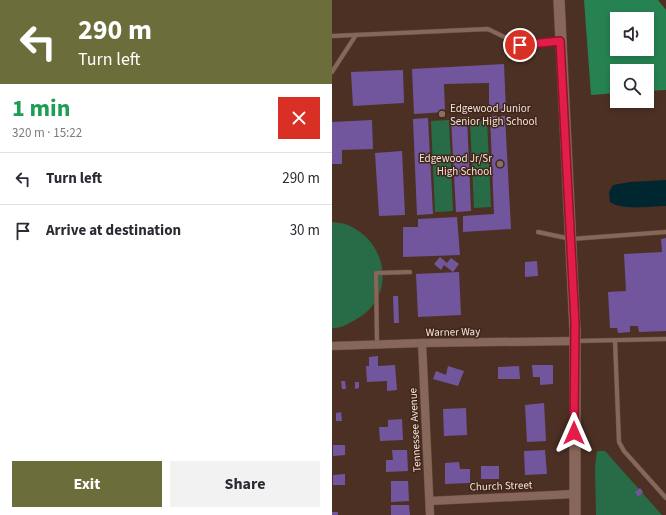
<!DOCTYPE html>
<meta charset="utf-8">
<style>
:root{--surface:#fff;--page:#f2f2f3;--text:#2b2b33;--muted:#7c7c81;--line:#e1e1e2;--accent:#6b6e3b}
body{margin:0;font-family:"Source Sans 3",sans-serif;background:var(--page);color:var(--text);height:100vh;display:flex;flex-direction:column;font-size:15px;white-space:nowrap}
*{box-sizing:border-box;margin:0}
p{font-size:13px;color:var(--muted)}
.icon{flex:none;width:22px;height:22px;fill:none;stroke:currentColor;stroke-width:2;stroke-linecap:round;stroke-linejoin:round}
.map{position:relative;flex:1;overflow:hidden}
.drawer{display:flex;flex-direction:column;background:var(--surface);width:332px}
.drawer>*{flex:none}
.top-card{background:#6b6e3b;color:#fff;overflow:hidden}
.fabs{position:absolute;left:278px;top:12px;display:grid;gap:8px}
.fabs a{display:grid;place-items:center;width:44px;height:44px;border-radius:0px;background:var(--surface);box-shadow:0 2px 6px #0003;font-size:20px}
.pin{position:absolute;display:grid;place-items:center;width:34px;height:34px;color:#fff;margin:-17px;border:2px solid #fff;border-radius:50%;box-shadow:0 1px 4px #0007}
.me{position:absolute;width:44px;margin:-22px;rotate:0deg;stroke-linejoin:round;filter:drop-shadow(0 0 3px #0008)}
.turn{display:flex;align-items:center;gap:14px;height:84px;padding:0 12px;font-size:18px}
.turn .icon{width:52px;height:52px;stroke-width:2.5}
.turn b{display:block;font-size:28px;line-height:34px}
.round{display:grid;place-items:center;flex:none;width:42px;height:42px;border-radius:0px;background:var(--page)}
.overview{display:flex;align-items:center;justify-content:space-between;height:68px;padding:0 12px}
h1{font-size:24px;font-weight:700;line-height:30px;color:#1e9e55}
.cta{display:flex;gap:8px;margin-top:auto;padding:8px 12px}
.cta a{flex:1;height:46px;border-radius:0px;background:var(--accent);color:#fff;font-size:16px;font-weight:700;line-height:46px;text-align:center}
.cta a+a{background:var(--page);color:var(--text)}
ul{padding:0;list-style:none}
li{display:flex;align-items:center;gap:12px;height:52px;padding:0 12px;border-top:1px solid var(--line)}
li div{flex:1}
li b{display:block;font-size:15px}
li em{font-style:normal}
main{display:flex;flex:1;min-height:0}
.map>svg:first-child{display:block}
.green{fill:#276c46}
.forest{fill:#278252;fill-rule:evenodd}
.water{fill:#00272f}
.building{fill:#71569e}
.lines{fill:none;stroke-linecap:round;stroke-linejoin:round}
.lane-casing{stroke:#644c41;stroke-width:5}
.street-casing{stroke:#644c41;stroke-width:9}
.secondary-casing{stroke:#644c41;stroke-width:12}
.lane{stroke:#876759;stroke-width:4}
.street{stroke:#876759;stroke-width:8}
.secondary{stroke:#876759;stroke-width:11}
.route-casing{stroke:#92132f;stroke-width:10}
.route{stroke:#e11d48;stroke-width:7}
.education-dot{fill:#8d6e63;stroke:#41261a;stroke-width:1.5}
.labels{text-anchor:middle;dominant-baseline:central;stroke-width:3;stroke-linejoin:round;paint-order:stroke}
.poi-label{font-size:11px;fill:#f5e2da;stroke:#41261a;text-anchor:start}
.street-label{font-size:11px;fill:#f5e2da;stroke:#41261a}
</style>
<main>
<section class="drawer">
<div class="top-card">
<div class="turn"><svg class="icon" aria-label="left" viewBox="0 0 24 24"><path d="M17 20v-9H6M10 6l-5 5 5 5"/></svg><div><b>290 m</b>Turn left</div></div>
</div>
<div class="overview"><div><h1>1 min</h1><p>320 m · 15:22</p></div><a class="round" style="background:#d93025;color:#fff"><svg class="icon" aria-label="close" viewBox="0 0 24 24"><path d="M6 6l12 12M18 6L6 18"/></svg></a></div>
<ul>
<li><svg class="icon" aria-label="left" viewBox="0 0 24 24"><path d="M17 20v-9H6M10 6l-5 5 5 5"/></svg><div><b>Turn left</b></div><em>290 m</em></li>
<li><svg class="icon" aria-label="arrive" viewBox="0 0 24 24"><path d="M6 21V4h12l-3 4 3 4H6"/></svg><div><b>Arrive at destination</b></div><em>30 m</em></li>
</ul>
<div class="cta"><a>Exit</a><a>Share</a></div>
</section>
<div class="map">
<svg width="334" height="515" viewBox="0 0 334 515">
<rect width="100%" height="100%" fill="#4c3024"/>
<g class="green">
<polygon points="117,120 121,211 103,212 99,121"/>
<polygon points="138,120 155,120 159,207 142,208"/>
<path d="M0,222c6,1 13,1 18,4 40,19 45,73 5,94 -9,5 -13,8 -23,8z"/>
<polygon points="265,451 273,451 330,515 264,515 263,467"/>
</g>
<path class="forest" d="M252,0h74l8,10v80l-19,1v-20h-30v22l-26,2zM285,19h30v30h-30z"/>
<path class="water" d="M334,180v26c-16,0 -43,5 -56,-4l-1,-10 4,-7 17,-3z"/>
<g class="building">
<polygon points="172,64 174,111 157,110 157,83 112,84 113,112 82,114 80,69"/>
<polygon points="71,70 72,103 21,106 19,72"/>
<polygon points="158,116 173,116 179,229 131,232 131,216 162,214"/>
<polygon points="135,117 139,211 124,212 119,118"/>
<polygon points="96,118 101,214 85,215 81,119"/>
<polygon points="40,120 41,149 10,150 10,164 0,164 0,122"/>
<polygon points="70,151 73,215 47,216 43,153"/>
<polygon points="125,217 128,255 71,257 71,227 86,227 86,219"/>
<polygon points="334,238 334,331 307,332 306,326 298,326 298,332 286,333 285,328 278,328 276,292 294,291 292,254 330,252 329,239"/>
<polygon points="108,257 115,263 119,258 127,264 121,272 112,265 109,270 102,264"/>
<polygon points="205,261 206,276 193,277 193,262"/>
<polygon points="127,272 129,315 86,317 84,274"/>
<polygon points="61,296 66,296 67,323 62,323"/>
<polygon points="46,356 46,366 63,365 65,390 55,391 55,381 35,382 34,366 37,366 37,357"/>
<polygon points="200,365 221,365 221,384 208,385 208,377 201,377"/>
<polygon points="116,366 132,371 126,386 101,379 104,371 114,375"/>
<polygon points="187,366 188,379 166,379 166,367"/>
<polygon points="9,381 13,381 14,389 10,389"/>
<polygon points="23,382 27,382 27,388 23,389"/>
<polygon points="212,403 214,441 195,442 193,405"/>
<polygon points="134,408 135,435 112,436 111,409"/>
<polygon points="9,412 10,421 4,421 4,413"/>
<polygon points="70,419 71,440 48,441 47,427 56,427 56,420"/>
<polygon points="1,445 13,445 13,455 1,456"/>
<polygon points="60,450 75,450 76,471 54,472 54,460 61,460"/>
<polygon points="213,450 215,474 193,475 192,451"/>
<polygon points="127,462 128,469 138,469 138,483 113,484 113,463"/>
<rect x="149" y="466" width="18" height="13"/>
<polygon points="13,474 13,485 1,485 1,475"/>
<polygon points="59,481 76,481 77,501 59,502"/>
<polygon points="308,488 311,492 306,497 303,492"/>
<polygon points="59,505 77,505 78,515 59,515"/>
<rect x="0" y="512" width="6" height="3"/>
</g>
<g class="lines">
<defs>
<g id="lane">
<polyline points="0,36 156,29 189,45 228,41"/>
<polyline points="0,72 24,35"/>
<polyline points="206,232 239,239 334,232"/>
<polyline points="243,341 334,339"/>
<polyline points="283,341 287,442 292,451 334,498"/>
<polyline points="45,344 44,273 78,272"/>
</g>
<g id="street">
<polyline points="90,343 98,515"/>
<polyline points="0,346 90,343 243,341"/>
<polyline points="98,501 242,494"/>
</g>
<polyline id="secondary" points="227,0 243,330 243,515"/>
</defs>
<use href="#lane" class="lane-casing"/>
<use href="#street" class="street-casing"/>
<use href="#secondary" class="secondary-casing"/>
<use href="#lane" class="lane"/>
<use href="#street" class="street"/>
<use href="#secondary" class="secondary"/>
</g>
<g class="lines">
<defs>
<polyline id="route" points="188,45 228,41 243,323 242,433"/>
</defs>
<use href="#route" class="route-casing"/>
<use href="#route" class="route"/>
</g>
<g class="education-dot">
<circle cx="110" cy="114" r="4"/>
<circle cx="168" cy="164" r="4"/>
</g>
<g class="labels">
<g class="poi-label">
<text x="118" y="108">Edgewood Junior<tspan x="118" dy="13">Senior High School</tspan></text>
<text x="160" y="158" text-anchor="end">Edgewood Jr/Sr<tspan x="160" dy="13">High School</tspan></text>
</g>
<g class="street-label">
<text transform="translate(121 332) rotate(-1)">Warner Way</text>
<text transform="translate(83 430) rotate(-93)">Tennessee Avenue</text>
<text transform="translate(169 486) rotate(-2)">Church Street</text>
</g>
</g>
</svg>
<div class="fabs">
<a><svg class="icon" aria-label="sound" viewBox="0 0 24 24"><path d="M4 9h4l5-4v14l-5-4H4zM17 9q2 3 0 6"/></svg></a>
<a><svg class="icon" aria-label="search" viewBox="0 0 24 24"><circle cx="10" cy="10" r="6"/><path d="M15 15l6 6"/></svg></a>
</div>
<div class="pin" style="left:188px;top:45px;background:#d93025"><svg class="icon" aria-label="arrive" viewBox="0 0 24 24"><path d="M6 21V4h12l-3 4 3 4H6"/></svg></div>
<svg class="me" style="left:242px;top:433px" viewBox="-20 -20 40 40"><path d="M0-17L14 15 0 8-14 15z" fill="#e11d48" stroke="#fff" stroke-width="4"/></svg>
</div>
</main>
